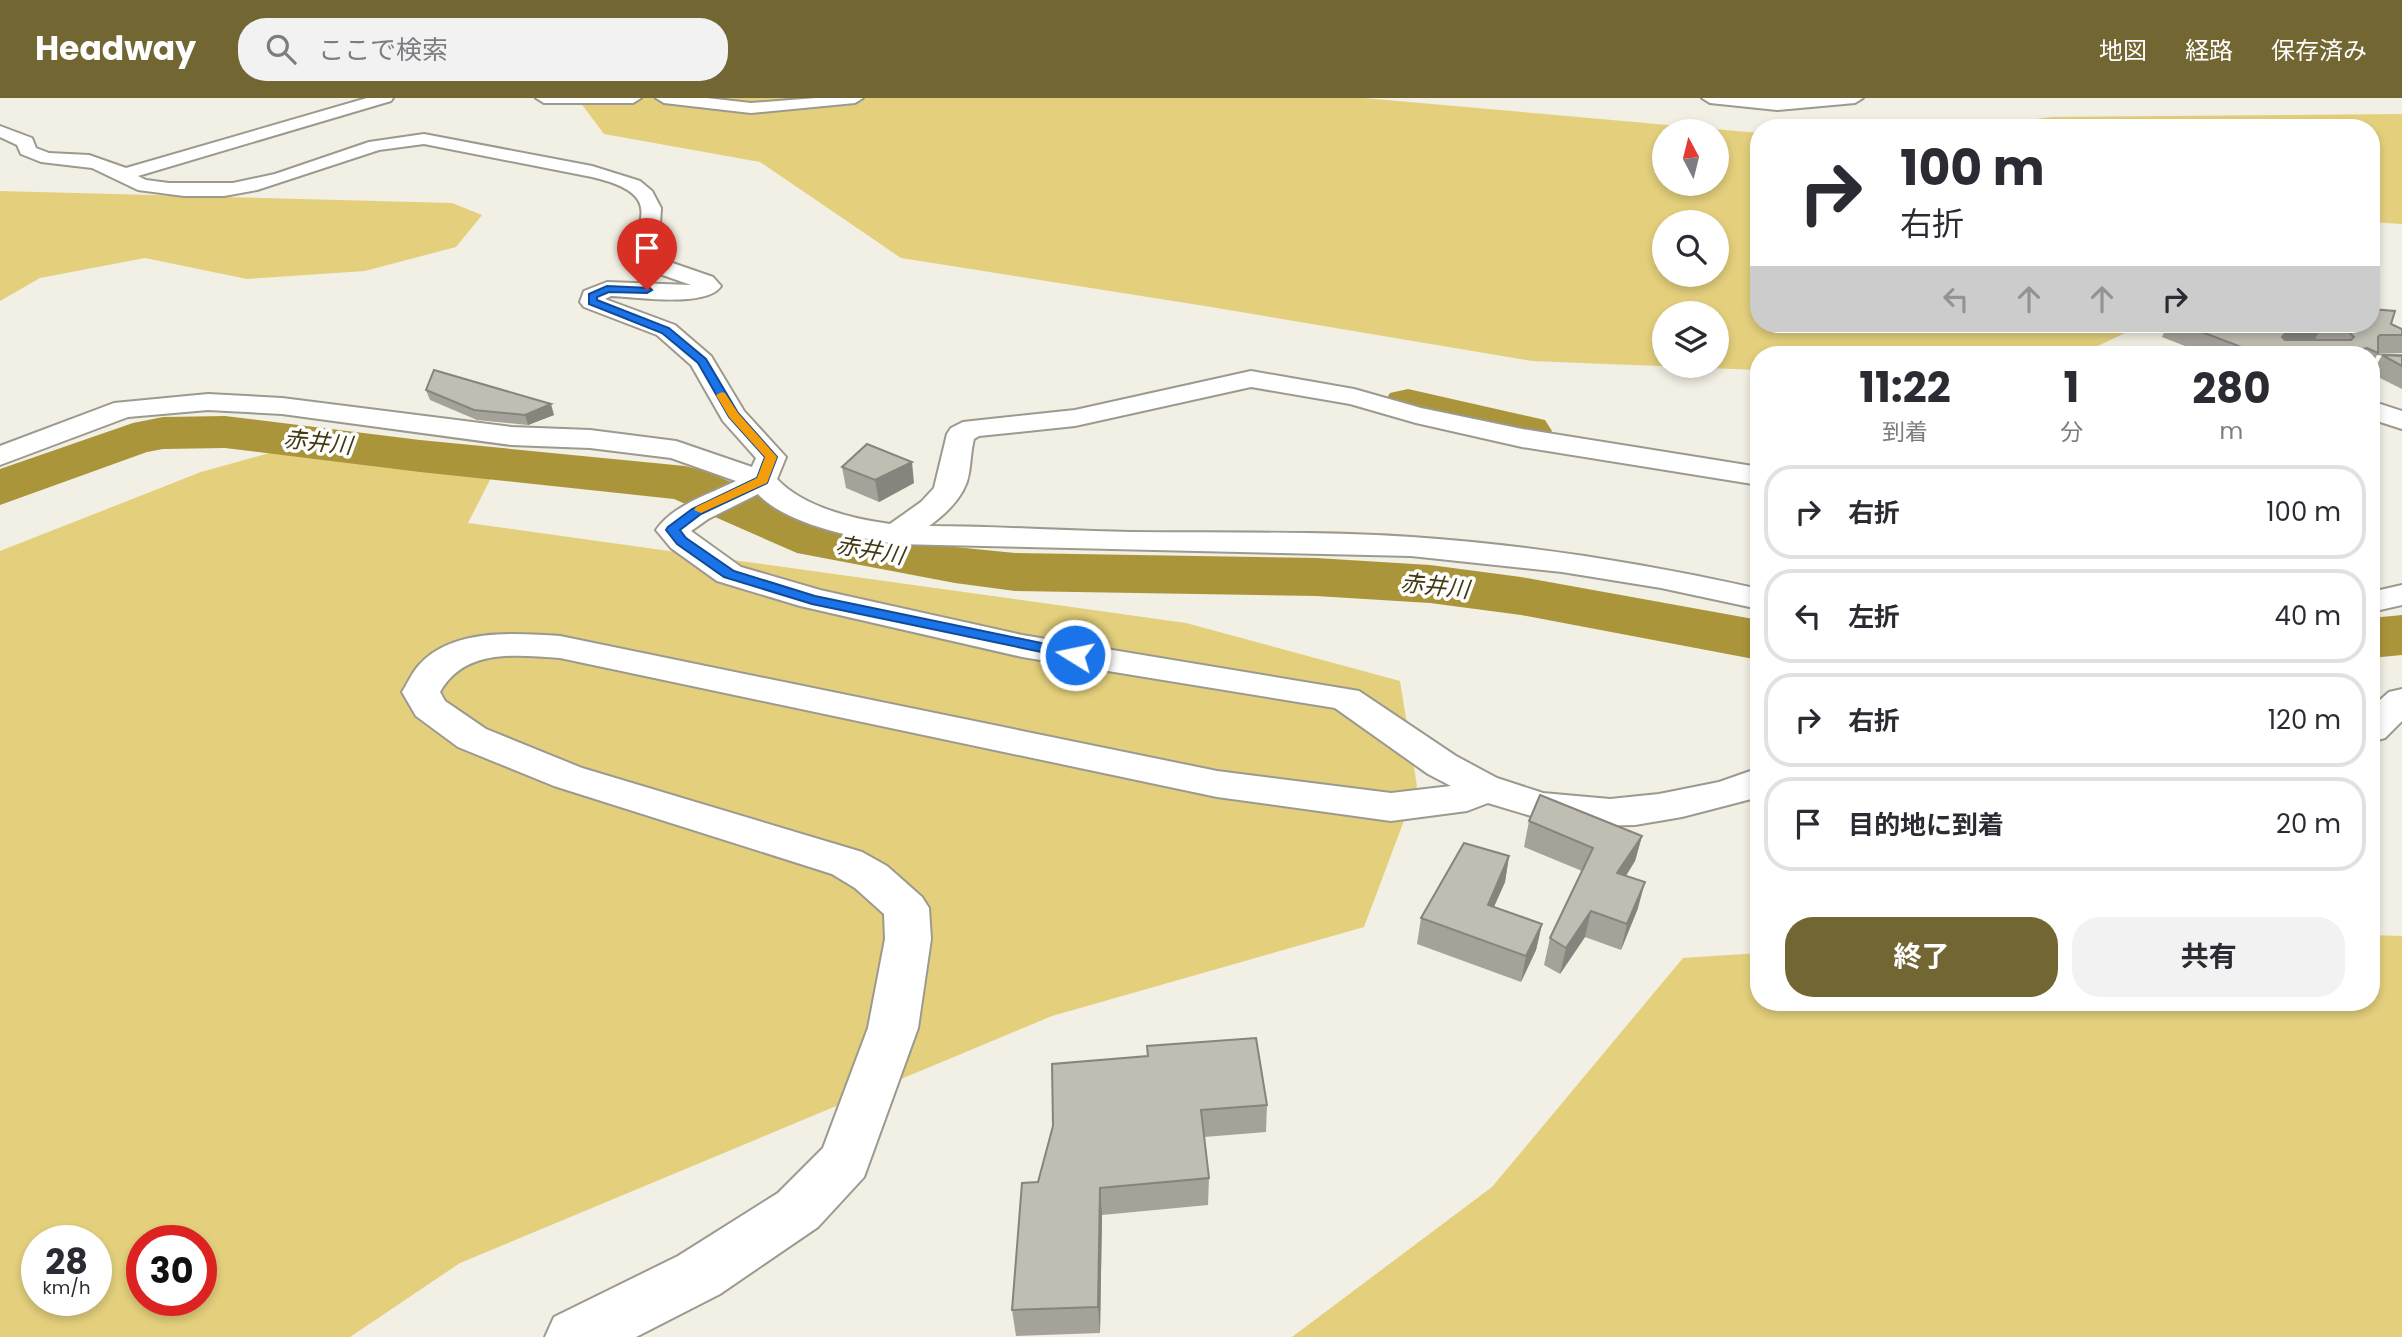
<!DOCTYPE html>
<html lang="ja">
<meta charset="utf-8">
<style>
:root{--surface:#fff;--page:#f2f2f3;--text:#2b2b33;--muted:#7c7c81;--line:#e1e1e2;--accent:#726633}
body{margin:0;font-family:Poppins,"Noto Sans JP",sans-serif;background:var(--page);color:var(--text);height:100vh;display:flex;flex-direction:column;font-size:26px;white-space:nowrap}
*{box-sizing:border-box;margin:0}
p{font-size:23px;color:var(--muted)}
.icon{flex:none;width:38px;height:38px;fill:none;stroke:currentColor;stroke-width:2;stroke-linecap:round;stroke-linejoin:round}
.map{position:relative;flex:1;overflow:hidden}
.sheet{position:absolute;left:1750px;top:248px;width:630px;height:665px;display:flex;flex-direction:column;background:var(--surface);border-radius:28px;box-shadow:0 4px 10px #0003}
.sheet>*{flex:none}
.hud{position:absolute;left:1750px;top:21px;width:630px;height:214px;border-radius:28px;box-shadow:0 4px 10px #0003;background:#fff;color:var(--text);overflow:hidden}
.needle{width:46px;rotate:353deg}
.tools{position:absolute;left:1652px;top:21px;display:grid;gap:14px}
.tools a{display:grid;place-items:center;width:77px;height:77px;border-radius:50%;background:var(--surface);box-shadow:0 4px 10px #0003;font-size:35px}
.speed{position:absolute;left:21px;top:1127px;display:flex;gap:14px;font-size:35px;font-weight:700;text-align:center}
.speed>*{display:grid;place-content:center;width:91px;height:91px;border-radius:50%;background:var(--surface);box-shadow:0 4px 10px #0003;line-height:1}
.speed small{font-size:18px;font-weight:400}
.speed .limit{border:10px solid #d22;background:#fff;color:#111}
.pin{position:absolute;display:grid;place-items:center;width:60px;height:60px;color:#fff;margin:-72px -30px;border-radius:50% 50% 50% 0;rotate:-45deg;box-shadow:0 0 7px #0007}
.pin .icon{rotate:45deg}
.me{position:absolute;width:77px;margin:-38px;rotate:280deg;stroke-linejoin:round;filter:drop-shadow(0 0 5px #0008)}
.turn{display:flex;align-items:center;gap:24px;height:147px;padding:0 35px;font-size:32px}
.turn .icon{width:91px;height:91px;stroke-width:2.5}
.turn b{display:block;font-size:49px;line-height:60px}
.lanes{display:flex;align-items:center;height:66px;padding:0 35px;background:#0003;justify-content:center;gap:35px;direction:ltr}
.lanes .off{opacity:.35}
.eta{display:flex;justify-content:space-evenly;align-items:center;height:119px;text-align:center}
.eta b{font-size:42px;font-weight:700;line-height:49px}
.primary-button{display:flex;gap:14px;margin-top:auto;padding:14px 35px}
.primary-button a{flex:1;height:80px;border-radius:28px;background:var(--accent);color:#fff;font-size:28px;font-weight:700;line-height:80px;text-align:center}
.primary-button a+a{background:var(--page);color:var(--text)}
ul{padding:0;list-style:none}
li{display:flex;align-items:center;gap:21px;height:94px;margin:0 14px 10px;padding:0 21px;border:4px solid var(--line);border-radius:28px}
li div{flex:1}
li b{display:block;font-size:26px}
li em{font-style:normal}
header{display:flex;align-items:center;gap:42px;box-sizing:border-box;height:98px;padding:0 35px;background:var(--accent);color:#fff}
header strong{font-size:33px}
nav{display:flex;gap:38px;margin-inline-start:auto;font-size:24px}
.search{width:490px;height:63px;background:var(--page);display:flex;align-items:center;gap:18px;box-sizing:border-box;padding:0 24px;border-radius:28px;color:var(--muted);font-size:26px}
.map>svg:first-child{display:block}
.green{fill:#e4d07c;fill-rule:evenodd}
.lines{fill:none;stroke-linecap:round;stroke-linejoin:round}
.river{fill:#aa953a;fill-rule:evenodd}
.minor-casing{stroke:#9c998e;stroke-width:4}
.minor{fill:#fff;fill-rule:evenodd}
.wall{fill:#a5a399}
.shaded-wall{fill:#86847d}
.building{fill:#c0bdb2;stroke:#86847d;stroke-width:2;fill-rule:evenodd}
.route{fill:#1a73e8;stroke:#114b97;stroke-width:2}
.slow{fill:#f59e0b}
.labels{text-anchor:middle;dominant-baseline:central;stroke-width:7;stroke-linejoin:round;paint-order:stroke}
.water-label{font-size:23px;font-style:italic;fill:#423913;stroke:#fff}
</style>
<header>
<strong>Headway</strong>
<div class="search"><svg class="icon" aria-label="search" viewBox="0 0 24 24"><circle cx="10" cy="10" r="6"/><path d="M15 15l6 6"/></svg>ここで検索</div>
<nav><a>地図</a><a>経路</a><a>保存済み</a></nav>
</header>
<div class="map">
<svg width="2402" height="1239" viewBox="0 0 2402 1239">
<rect width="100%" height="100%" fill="#f2efe4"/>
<g class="green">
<path d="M577,0h787l395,35v191h385l-65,31h-320v15l-227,-9 -327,-55 -304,-48 -141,-96 -156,-28zM1664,33h53v53h-53zM1664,124h53v53h-53zM1664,215h53v53h-53z"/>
<polygon points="2402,16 2402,126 2371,124 2371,30 1965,30 2052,19"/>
<polygon points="0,93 452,105 482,117 456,149 365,173 247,181 145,160 40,180 0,203"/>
<path d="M284,351l208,27 -24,47 718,100 214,58 17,105 -53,141 -312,89 -592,247 -110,74h-350v-786l201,-79zM37,1143h59v59h-59zM142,1143h59v59h-59z"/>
<polygon points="2371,837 2402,838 2402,1239 1292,1239 1492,1089 1683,860 1759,855 1759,905 2371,905"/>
</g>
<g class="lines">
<g class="river">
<polygon points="1408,291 1545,322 1552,333 1545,344 1526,349 1458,336 1390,317 1383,306 1390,295"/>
<polygon points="225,318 420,342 685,368 705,373 833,427 955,449 1015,455 1316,460 1430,467 1521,479 1759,522 1759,562 1521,517 1430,505 1316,498 1015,493 955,485 797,455 674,401 420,374 225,350 163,351 147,354 0,407 0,371 133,325 163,319"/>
<polygon points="2402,517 2402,557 2371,560 2371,520"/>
</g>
<defs>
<g id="minor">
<path d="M367,0h26l-2,3 -253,75 8,4 23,3h64l42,-9 94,-32 55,-8 168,32 48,15 12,10 9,17 -3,50 55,19 8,9c-14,22 -85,11 -110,10l-6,3 70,26 36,31 33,55 42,46 -9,22c26,28 76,40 113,45l31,-22 13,-14 13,-54 4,-6 12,-6 112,-12 176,-39 103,18 67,19 101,21 237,38v18l-237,-38 -106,-24 -66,-19 -99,-17 -176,39 -96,10 -5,3c-3,11 -3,23 -5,34 -3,22 -22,40 -40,53 67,0 134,5 202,6 94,1 187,-1 281,5 117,8 232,26 347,52v20l-98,-21 -99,-16 -151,-16 -516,-12c-41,-7 -108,-19 -137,-50l-50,25 -17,12 50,36 79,23 202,45 337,56 97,65 41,22 46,15 67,6 49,-5 60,-12 40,-14v29l-77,20 -47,8 -49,1 -35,-4 -63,-19 -21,8 -76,10 -174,-24 -657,-139c-44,-3 -95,-10 -120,34l5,9 41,28 96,39 280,84 25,14 35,31 7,11 2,31 -13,89 -54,149 -46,50 -98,67 -84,43h-91l9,-20 124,-61 100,-63 45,-45 45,-120 17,-89 -1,-25 -29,-26 -23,-14 -278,-88 -96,-39 -42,-31 -14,-24c6,-9 10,-20 18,-28 33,-36 96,-31 140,-28l657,135 174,22 60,-7 -23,-12 -93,-66 -313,-51 -222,-51 -83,-25 -46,-33 -15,-18c17,-25 54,-36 80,-49l-65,-23 -81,-10 -79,-3 -229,-31 -74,-4 -80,7 -128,48v-19l114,-43 94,-9 74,4 229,29 79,3 86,11 76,26 4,-9 -33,-37 -32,-56 -34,-30 -73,-28 -4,-5 4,-11 23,-9 84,3 -51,-18c-23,-34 42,-69 -48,-90l-168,-33 -45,6 -122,40 -33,6h-40l-46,-6 -46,-22 -51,-6 -20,-8 -4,-9 -17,-8v-11l32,12 4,10 13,5 40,2 37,13z"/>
<polygon points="536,0 641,0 633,5 544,5"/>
<polygon points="656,0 707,0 751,5 816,0 863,0 855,5 751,15 664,5"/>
<polygon points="1702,0 1863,0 1855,5 1777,12 1710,5"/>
<polygon points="2371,257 2402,258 2402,274 2371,273"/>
<polygon points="2371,303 2402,313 2402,331 2371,321"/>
<polygon points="2402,487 2402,507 2371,514 2371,494"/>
<polygon points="2402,591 2402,623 2385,640 2371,644 2371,610 2389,594"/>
</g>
</defs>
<use href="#minor" class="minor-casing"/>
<use href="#minor" class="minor"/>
</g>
<g class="wall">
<polygon points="2168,226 2391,226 2402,231 2402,255 2378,255 2371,269 2371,257 2208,257 2162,239"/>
<polygon points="2382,257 2402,258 2402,291 2372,276"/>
<polygon points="426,292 554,317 528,327 477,322 430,302"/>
<polygon points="842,369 914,385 879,404 846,390"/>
<polygon points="1529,723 1642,738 1635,763 1626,778 1638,810 1621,852 1585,839 1560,876 1544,867 1550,840 1582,773 1524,749"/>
<polygon points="1509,758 1505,784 1494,809 1542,826 1536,852 1521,884 1417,846 1421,820"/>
<polygon points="1052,966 1267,1007 1266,1034 1204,1039 1209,1080 1208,1107 1102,1117 1100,1235 1016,1238 1012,1212 1038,1084 1053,1028"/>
</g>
<g class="shaded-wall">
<polygon points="2322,227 2314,244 2273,257 2282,239 2288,232"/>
<polygon points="2367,250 2363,257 2336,257"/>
<polygon points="551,306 554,317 528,327 525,317"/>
<polygon points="912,364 914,385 879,404 875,382"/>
<polygon points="1642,738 1635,763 1611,801 1617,775"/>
<polygon points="1509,758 1505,784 1483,833 1488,807"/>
<polygon points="1645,784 1638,810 1621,852 1627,826"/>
<polygon points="1591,813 1585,839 1560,876 1566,850"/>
<polygon points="1542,826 1536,852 1521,884 1526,858"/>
<polygon points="1100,1090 1102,1117 1100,1235 1098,1209"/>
</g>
<g class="building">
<path d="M2371,211l24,2 -4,13 11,5v6h-22l-2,2v16l-11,-5 -31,7h-74l-81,-31h190zM2322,227l25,5 7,7 -3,3h-66l-3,-3 6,-7z"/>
<polygon points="2382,257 2402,258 2402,268"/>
<polygon points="434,272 551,306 525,317 474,312 426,292"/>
<polygon points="867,346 912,364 875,382 842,369"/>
<polygon points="1540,697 1642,738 1617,775 1645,784 1627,826 1591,813 1566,850 1550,840 1593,750 1529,723"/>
<polygon points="1464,745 1509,758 1488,807 1542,826 1526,858 1421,820"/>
<polygon points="1256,940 1267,1007 1201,1012 1209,1080 1100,1090 1098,1209 1012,1212 1022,1085 1038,1084 1053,1028 1052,966 1148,958 1147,948"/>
</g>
<polygon class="route" points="607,188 650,190 652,192 647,195 609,194 597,199 597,202 669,230 706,261 738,315 777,359 767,385 701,416 680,432 686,440 734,473 815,498 1075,552 1082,557 1080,560 1075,561 812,506 724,479 677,446 666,432 668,429 692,411 757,380 765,359 729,319 698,265 662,235 589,206 589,196"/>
<polygon class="slow" points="722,294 725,295 738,315 777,359 767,385 701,415 694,412 696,409 757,380 765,359 729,319 716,297"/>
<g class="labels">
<g class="water-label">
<text transform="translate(318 344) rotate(6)">赤井川</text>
<text transform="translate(870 452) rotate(10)">赤井川</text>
<text transform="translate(1435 488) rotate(6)">赤井川</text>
</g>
</g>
</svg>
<div class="tools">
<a><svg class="needle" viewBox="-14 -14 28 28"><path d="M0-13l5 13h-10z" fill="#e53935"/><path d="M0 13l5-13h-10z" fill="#7c7c81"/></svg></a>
<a><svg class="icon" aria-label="search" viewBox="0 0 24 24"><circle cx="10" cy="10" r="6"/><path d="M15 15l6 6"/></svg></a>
<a><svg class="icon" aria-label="layers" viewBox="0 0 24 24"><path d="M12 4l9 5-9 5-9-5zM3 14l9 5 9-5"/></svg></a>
</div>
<div class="speed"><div>28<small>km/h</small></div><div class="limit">30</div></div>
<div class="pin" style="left:647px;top:192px;background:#d93025"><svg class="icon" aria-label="arrive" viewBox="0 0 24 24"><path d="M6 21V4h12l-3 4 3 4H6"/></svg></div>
<svg class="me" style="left:1075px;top:557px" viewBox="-20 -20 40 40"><circle r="17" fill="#1a73e8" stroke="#fff" stroke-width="3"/><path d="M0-11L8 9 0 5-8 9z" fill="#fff"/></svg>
<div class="hud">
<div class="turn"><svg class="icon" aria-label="right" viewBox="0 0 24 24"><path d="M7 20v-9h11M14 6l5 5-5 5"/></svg><div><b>100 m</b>右折</div></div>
<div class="lanes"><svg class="icon off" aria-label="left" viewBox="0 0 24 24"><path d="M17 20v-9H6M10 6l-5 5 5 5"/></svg><svg class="icon off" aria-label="ahead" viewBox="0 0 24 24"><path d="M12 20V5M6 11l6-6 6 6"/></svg><svg class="icon off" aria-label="ahead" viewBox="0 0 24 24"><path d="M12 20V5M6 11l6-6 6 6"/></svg><svg class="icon" aria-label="right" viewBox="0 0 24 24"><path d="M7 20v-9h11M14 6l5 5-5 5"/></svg></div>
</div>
<section class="sheet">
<div class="eta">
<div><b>11:22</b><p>到着</p></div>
<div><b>1</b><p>分</p></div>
<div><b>280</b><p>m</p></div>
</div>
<ul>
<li><svg class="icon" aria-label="right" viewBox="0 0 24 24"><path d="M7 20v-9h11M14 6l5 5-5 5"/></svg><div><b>右折</b></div><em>100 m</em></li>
<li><svg class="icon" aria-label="left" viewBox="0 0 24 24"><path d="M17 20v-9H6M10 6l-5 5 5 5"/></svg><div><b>左折</b></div><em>40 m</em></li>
<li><svg class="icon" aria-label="right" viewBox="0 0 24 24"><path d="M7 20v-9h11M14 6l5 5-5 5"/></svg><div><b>右折</b></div><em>120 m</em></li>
<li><svg class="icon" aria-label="arrive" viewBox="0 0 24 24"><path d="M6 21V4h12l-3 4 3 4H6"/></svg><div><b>目的地に到着</b></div><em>20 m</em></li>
</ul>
<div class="primary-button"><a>終了</a><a>共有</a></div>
</section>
</div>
